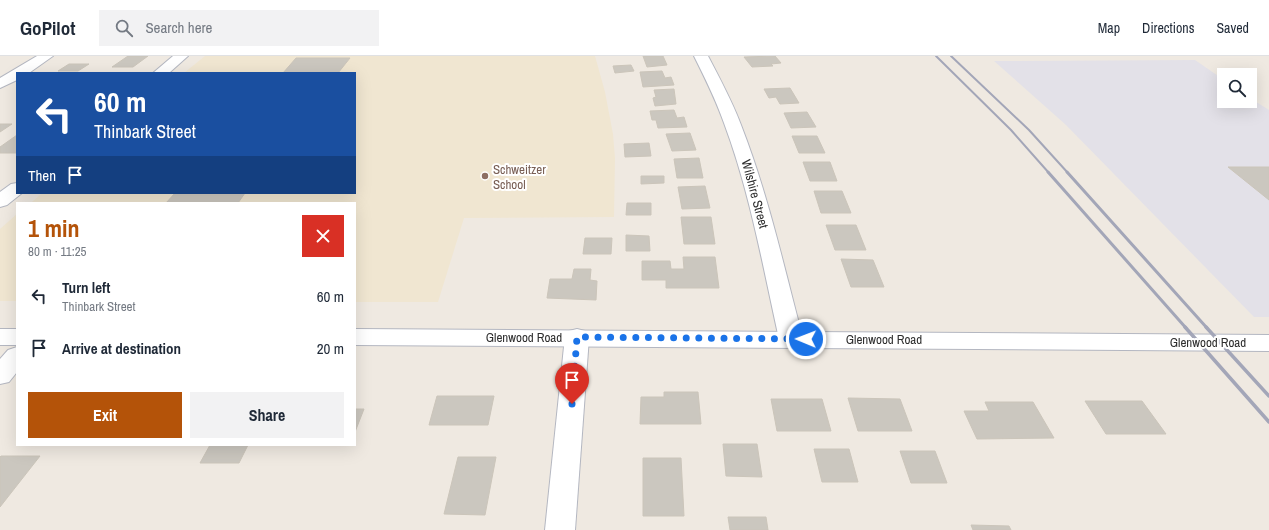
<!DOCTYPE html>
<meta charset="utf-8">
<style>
:root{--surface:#fff;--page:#f2f2f3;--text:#1f2937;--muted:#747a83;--line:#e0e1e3;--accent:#b45309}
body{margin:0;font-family:"Archivo Narrow",sans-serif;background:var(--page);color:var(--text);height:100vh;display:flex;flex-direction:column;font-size:15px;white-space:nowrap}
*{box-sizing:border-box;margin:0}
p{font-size:13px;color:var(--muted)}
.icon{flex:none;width:22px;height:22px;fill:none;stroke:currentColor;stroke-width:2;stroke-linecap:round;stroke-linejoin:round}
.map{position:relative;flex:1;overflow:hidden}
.drawer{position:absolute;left:16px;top:146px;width:340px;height:244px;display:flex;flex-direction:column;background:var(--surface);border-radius:0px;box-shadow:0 4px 16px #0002}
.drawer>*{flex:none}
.top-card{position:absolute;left:16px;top:16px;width:340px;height:122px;border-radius:0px;box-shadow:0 4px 16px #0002;background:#1a4fa0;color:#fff;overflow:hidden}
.tools{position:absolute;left:1217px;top:12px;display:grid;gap:8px}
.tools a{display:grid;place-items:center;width:40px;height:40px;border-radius:0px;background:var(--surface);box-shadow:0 4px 16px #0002;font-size:20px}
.pin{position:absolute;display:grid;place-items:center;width:34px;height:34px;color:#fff;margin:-41px -17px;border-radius:50% 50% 50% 0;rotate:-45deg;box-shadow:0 0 4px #0007}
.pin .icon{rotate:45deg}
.me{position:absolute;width:44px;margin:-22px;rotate:271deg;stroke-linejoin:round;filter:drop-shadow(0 0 3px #0008)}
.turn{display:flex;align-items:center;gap:14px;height:84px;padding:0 12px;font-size:18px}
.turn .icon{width:52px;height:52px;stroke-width:2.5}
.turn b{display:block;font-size:28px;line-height:34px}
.then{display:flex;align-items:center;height:38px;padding:0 12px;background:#0003;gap:8px;font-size:15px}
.round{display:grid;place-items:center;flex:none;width:42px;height:42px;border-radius:0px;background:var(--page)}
.head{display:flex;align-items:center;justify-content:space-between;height:68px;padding:0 12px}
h1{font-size:24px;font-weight:700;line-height:30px;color:var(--accent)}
.cta{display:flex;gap:8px;margin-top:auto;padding:8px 12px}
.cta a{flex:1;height:46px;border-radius:0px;background:var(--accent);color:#fff;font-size:16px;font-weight:700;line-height:46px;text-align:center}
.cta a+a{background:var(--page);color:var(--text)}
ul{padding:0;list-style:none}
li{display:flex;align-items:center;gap:12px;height:52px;padding:0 12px}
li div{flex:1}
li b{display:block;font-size:15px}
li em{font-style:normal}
header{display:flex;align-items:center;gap:24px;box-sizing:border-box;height:56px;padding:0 20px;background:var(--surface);border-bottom:1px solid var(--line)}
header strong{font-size:19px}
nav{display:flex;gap:22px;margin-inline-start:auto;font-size:14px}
.search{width:280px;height:36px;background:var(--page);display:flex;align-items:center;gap:10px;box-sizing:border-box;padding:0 14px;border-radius:0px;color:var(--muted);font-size:15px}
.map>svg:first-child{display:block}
.industrial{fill:#e3e1e8}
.education{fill:#f0e6d1}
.building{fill:#cbc7bf;stroke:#cbc5ba}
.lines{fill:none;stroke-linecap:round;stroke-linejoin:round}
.minor-casing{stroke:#b4b7c1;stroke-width:2}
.tertiary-casing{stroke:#b4b7c1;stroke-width:2}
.minor{fill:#fff;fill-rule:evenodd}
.tertiary{fill:#fff;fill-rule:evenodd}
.rail-far2{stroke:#a3a6b8;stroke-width:2}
.rail-far1{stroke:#a3a6b8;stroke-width:3}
.rail{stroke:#a3a6b8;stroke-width:3.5}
.route{stroke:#1a73e8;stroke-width:7;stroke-dasharray:0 12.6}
.education-dot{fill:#8d6e63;stroke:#fff;stroke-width:1.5}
.labels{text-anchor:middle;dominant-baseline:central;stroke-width:4;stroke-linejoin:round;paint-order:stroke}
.education-label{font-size:13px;fill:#785e54;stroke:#fff;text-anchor:start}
.street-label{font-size:13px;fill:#2e2e2e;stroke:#fff}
</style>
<header>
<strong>GoPilot</strong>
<div class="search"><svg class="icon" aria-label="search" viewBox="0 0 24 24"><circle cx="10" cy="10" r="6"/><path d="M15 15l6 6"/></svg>Search here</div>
<nav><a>Map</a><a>Directions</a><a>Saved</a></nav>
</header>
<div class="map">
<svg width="1269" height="474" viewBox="0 0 1269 474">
<rect width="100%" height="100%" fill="#efe9e1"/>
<polygon class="industrial" points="1195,4 1224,24 1224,45 1250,45 1250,42 1269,54 1269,261 1254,261 1066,69 994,5"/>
<g class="education">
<polygon points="205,0 595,0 605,36 613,78 615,102 614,161 464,162 438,246 355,246 355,147 31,147 42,137 355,137 355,17 184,17"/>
<polygon points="17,158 17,245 0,245 0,173"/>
</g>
<g class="building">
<polygon points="128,0 148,0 133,11 112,11"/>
<polygon points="643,0 663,0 667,9 647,11"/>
<polygon points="775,0 781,7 771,8 773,10 752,11 744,1"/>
<polygon points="296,2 350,2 338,17 283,17"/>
<polygon points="69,8 89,8 78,15 58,15"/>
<polygon points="631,9 634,15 615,17 613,10"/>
<polygon points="662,15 665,22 671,21 674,29 643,31 640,16"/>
<polygon points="790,32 799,47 780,48 776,41 769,42 764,33"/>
<polygon points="674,33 676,48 655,50 653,42 656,41 654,34"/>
<polygon points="674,54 677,62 684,61 687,71 658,72 656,64 652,64 650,55"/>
<polygon points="807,56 816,71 791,72 784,57"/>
<polygon points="0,68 12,68 0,76"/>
<polygon points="690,77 696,94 672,95 666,78"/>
<polygon points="17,79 17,97 0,97 0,91"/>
<polygon points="792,80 817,80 825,97 799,97"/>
<polygon points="649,87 651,100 625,101 624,88"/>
<polygon points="699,102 703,122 677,122 674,103"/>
<polygon points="803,106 830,106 837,125 810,125"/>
<polygon points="1228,111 1269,111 1269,144"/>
<polygon points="641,120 664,120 664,127 641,128"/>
<polygon points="705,130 710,152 682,153 678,131"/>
<polygon points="814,135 842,135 851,157 821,157"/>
<polygon points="175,137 245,137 238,147 166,147"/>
<polygon points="627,147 651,147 651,159 626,159"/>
<polygon points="681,161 711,161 715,188 684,188"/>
<polygon points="826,169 856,169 866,194 835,194"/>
<polygon points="626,179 649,180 650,195 626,195"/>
<polygon points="585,182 612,182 611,198 583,198"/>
<polygon points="683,201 715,201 719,232 666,232 666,224 642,224 642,205 670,205 671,213 684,213"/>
<polygon points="841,203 873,204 884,231 851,231"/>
<polygon points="574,213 591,213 590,224 597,225 596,244 547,242 550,223 572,223"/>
<polygon points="664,336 698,336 701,368 640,368 641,341 664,341"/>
<polygon points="437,340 494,340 488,369 429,369"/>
<polygon points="848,342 900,343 912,375 858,375"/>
<polygon points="771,343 822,343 831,375 777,375"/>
<polygon points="1085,345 1142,345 1166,378 1106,378"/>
<polygon points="985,346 1033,346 1054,382 977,383 964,355 989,355"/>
<polygon points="355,353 364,353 355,376"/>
<polygon points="723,388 757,388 762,421 726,420"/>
<polygon points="210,389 248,389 239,407 200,407"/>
<polygon points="814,393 849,393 858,426 822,426"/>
<polygon points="900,395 935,395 947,427 911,427"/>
<polygon points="1,400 40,400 0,451 0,401"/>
<polygon points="458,401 496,401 485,459 444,458"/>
<polygon points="643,402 681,402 684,460 643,460"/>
<polygon points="728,461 766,461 768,474 730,474"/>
<polygon points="971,469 1009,470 1011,474 973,474"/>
</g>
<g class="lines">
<defs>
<g id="minor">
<polygon points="37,0 53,0 29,17 17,17 17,24 0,32 0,22"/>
<polygon points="173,0 188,0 169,17 153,17"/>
<path d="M694,0h14c12,23 24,45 33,69 27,69 43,142 62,214l-4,6 -8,2 -8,-2 -4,-6c-16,-72 -29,-147 -55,-216 -8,-23 -19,-45 -30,-67z"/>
<polygon points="17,127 17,137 22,137 7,149 0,151 0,136 11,128"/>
<polygon points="577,273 585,275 589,281 575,474 545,474 565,281 569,275"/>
<polygon points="17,291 17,316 9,326 0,328 0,303 8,294"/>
</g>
<g id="tertiary">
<rect x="0" y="273" width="17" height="16"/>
<polygon points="355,273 1269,279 1269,295 355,289"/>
</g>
</defs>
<use href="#minor" class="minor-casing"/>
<use href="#tertiary" class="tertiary-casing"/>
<use href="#minor" class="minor"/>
<use href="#tertiary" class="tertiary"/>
<g class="rail-far2">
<polyline points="936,0 1011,74 1049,117"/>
<polyline points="951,0 1029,74 1068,117"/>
</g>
<g class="rail-far1">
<polyline points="1048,116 1186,272"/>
<polyline points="1067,116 1207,272"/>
</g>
<g class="rail">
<polyline points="1185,271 1269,366"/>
<polyline points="1206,271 1269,340"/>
</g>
</g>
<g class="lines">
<polyline class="route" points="572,348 577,281 806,283"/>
</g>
<circle class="education-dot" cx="485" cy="120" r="4"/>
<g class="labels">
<g class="education-label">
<text x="493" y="113">Schweitzer<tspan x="493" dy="15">School</tspan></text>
</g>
<g class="street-label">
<text transform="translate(755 138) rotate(75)">Wilshire Street</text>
<text x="524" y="281">Glenwood Road</text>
<text x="884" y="283">Glenwood Road</text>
<text x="1208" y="286">Glenwood Road</text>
</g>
</g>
</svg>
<div class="tools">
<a><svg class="icon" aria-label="search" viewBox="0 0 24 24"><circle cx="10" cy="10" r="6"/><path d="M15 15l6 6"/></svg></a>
</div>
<div class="pin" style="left:572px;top:348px;background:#d93025"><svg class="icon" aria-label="arrive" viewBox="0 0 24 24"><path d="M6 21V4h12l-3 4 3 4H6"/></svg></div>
<svg class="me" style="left:806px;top:283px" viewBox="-20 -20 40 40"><circle r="17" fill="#1a73e8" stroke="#fff" stroke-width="3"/><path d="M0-11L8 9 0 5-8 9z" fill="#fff"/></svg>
<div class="top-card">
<div class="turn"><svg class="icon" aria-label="left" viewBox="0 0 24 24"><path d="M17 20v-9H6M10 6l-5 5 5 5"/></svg><div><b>60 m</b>Thinbark Street</div></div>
<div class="then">Then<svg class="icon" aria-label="arrive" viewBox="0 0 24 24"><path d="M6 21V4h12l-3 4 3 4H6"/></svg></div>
</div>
<section class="drawer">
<div class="head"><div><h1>1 min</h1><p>80 m · 11:25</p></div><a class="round" style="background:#d93025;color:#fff"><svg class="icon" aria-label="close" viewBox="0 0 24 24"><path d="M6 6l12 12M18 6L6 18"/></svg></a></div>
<ul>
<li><svg class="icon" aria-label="left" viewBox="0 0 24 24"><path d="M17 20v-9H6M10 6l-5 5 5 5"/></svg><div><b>Turn left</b><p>Thinbark Street</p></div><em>60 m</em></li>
<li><svg class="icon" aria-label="arrive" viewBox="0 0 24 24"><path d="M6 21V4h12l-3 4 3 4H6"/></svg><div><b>Arrive at destination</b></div><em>20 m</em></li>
</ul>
<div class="cta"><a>Exit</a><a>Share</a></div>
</section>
</div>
